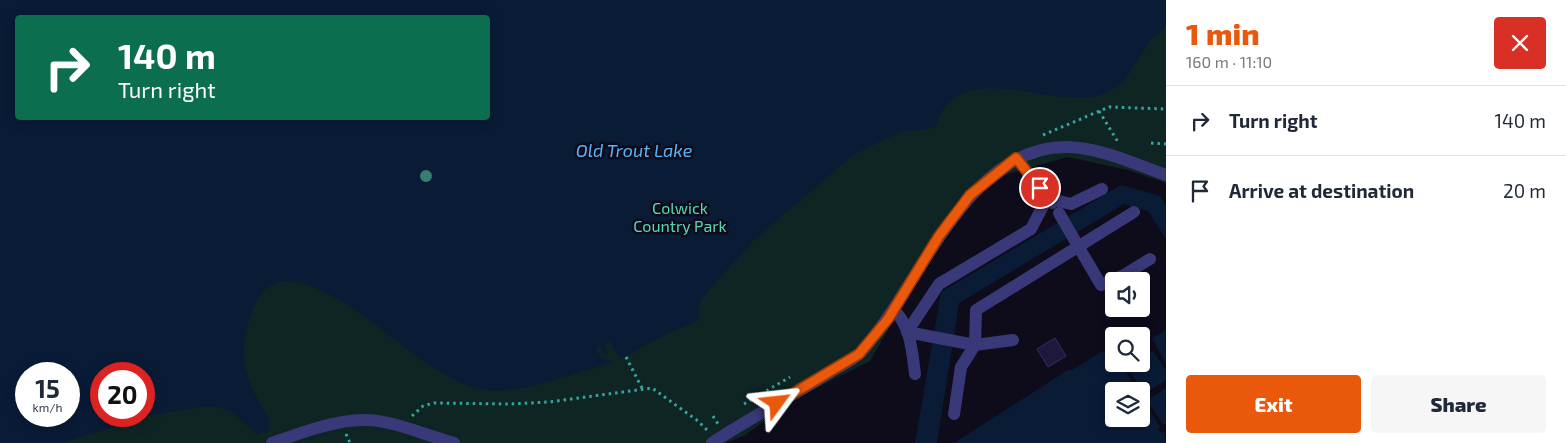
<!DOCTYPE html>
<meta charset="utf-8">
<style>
:root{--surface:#fff;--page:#f6f6f7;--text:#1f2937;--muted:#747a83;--line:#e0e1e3;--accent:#ea580c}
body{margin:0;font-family:"Exo 2",sans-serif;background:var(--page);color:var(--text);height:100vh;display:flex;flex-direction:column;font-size:19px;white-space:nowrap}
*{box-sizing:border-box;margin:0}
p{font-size:16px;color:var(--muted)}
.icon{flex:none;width:28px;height:28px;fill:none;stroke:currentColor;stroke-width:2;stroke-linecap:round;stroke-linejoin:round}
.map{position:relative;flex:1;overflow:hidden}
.panel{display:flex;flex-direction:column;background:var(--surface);width:400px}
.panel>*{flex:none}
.hud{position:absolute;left:15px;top:15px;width:475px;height:105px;border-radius:5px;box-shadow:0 2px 12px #0003;background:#0b6e4f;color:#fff;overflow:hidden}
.buttons{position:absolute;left:1105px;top:272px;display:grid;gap:10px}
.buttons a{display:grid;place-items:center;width:45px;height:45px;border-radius:5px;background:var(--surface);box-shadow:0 2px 12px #0003;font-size:25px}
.speed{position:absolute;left:15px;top:362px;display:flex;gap:10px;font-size:25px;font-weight:700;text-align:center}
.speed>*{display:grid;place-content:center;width:65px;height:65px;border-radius:50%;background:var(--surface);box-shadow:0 2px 12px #0003;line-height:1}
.speed small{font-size:12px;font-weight:400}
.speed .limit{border:8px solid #d22;background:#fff;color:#111}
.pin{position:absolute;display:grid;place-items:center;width:42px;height:42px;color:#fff;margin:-21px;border:2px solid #fff;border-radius:50%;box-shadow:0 1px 5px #0007}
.me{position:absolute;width:55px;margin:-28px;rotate:60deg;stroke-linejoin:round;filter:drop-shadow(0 0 4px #0008)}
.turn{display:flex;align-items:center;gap:18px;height:105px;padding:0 20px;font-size:22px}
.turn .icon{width:65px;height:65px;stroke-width:2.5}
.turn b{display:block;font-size:35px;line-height:42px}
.round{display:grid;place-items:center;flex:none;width:52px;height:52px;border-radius:5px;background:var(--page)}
.overview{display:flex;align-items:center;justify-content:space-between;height:85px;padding:0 20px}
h1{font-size:30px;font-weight:800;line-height:38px;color:var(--accent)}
.button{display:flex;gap:10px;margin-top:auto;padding:10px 20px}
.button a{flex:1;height:58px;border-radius:5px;background:var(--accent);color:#fff;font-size:20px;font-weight:800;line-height:58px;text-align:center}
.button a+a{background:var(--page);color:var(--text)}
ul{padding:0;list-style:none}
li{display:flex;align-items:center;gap:15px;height:70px;padding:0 20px;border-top:1px solid var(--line)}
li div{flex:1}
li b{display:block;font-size:19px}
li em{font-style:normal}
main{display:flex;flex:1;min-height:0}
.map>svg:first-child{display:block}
.green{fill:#0f2524;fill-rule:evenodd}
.water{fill:#0a1b36;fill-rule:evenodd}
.building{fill:#1f183c;stroke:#362b67}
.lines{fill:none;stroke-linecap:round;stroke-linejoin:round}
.path{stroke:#30a89f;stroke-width:3;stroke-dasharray:2.5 4;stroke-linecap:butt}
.minor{stroke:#393879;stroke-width:12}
.minor-bridge{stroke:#393879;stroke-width:12}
.tree{fill:#377d70}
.route-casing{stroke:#983908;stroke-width:12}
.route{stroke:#ea580c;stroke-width:9}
.labels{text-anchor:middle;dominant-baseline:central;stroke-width:5;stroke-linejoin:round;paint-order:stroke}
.park-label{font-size:16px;fill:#58d9b6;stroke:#0e0c1b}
.water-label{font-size:18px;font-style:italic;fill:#5ab3f9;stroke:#0e0c1b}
</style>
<main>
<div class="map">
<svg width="1166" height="443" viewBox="0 0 1166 443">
<rect width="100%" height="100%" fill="#0e0c1b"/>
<path class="green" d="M0,0h1166v183l-38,-13 -61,-13 -66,19 -36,32 -40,58 -55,95 -70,35 -55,39 -19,8h-726zM18,18h470v100h-470zM26,374h43v42h-43zM101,374h43v42h-43z"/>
<g class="water">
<path d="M0,0h1166v26c-5,5 -12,10 -17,16 -14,20 -20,40 -43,51 -49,22 -149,-43 -171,35l-35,4 -47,23 -100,86 -52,58 -4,22 -28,12 -49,26 -10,-18 -5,3 2,11 -3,-1 -4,-8 -4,2 5,10 13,4h-2c-35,11 -98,35 -133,27 -17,-4 -36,-15 -51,-25 -36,-22 -146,-131 -174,-57 -7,17 -12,38 -9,56 3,23 13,38 26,57l-4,6 3,4 -4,4 -4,-3 -4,4 -28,-24 -12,-4h-19l-46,8 -91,28h-62zM18,18h470v100h-470zM26,374h43v42h-43zM101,374h43v42h-43z"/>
<polygon points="1121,185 1160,196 1166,205 1166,239 1148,211 1124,204 959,303 937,443 915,443 941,292"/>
<polygon points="1166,330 1166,364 1152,338"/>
<polygon points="1103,351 1113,366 1118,364 1122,370 1124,369 1138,391 1114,391 1114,419 1141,419 1141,402 1144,401 1160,427 1158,429 1161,433 1164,432 1166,443 954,443 1068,370 1072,370"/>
<polygon points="1153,351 1166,370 1166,380 1144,394 1127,367 1132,364 1141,364 1141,358"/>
<polygon points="1166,388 1166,424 1163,425 1147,400"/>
</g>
<polygon class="building" points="1055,338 1066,356 1048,367 1037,349"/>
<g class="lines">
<g class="path">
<polyline points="1099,111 1118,142"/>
<polyline points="1043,135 1109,107 1166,109"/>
<polyline points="1151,143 1166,144"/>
<polyline points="626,357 642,388"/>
<polyline points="744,404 790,377"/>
<polyline points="412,416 423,406 434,403 510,404 549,402 652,388 698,421 708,431"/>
<polyline points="713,416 718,424"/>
<polyline points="346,434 350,443"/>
</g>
<g class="minor">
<polyline points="1016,158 1052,203"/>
<polyline points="1081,251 1101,285 1124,275 1150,259"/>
<polyline points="1130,309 1131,311"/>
<path d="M894,310c17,17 18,41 21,64"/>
<polyline points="1013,340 975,345 907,332 939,284 1031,229 1047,198 1071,204 1102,189"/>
<polyline points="954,414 961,367 975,345 976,310 1134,212"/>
<path d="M272,443c26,-9 65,-24 93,-23 28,0 62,16 89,23"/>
<path d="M712,443c39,-26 81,-47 120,-72 9,-6 22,-11 29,-19 59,-64 104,-207 207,-205 33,1 67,17 98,28"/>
</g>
<polyline class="minor-bridge" points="1059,213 1081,251"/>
</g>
<circle class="tree" cx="426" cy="176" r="6"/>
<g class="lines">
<defs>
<polyline id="route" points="777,403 859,354 888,319 939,236 970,195 1016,158 1040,188"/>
</defs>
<use href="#route" class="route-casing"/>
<use href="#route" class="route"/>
</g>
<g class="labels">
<g class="park-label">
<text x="680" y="207">Colwick<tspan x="680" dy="18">Country Park</tspan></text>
</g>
<g class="water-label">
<text x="634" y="150">Old Trout Lake</text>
</g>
</g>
</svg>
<div class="buttons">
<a><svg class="icon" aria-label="sound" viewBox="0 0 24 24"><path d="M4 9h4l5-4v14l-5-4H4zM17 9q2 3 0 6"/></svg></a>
<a><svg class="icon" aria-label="search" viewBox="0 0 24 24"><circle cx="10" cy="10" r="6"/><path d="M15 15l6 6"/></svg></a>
<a><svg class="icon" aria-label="layers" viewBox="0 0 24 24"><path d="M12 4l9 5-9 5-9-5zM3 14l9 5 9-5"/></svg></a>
</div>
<div class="speed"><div>15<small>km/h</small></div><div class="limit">20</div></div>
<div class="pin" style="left:1040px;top:188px;background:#d93025"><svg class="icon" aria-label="arrive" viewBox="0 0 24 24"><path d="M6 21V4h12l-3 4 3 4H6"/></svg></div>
<svg class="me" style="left:777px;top:403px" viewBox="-20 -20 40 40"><path d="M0-17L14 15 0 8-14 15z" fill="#ea580c" stroke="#fff" stroke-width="4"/></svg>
<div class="hud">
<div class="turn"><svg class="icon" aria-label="right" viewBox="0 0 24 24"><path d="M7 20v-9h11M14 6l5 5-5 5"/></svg><div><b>140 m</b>Turn right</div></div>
</div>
</div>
<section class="panel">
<div class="overview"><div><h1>1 min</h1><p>160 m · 11:10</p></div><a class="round" style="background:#d93025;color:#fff"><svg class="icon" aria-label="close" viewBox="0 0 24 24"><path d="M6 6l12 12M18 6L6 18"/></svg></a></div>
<ul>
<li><svg class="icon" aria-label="right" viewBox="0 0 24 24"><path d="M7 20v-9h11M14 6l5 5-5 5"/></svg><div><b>Turn right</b></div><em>140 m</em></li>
<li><svg class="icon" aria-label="arrive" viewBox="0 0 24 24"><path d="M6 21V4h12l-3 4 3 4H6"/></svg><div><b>Arrive at destination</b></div><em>20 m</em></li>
</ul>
<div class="button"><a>Exit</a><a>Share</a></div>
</section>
</main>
